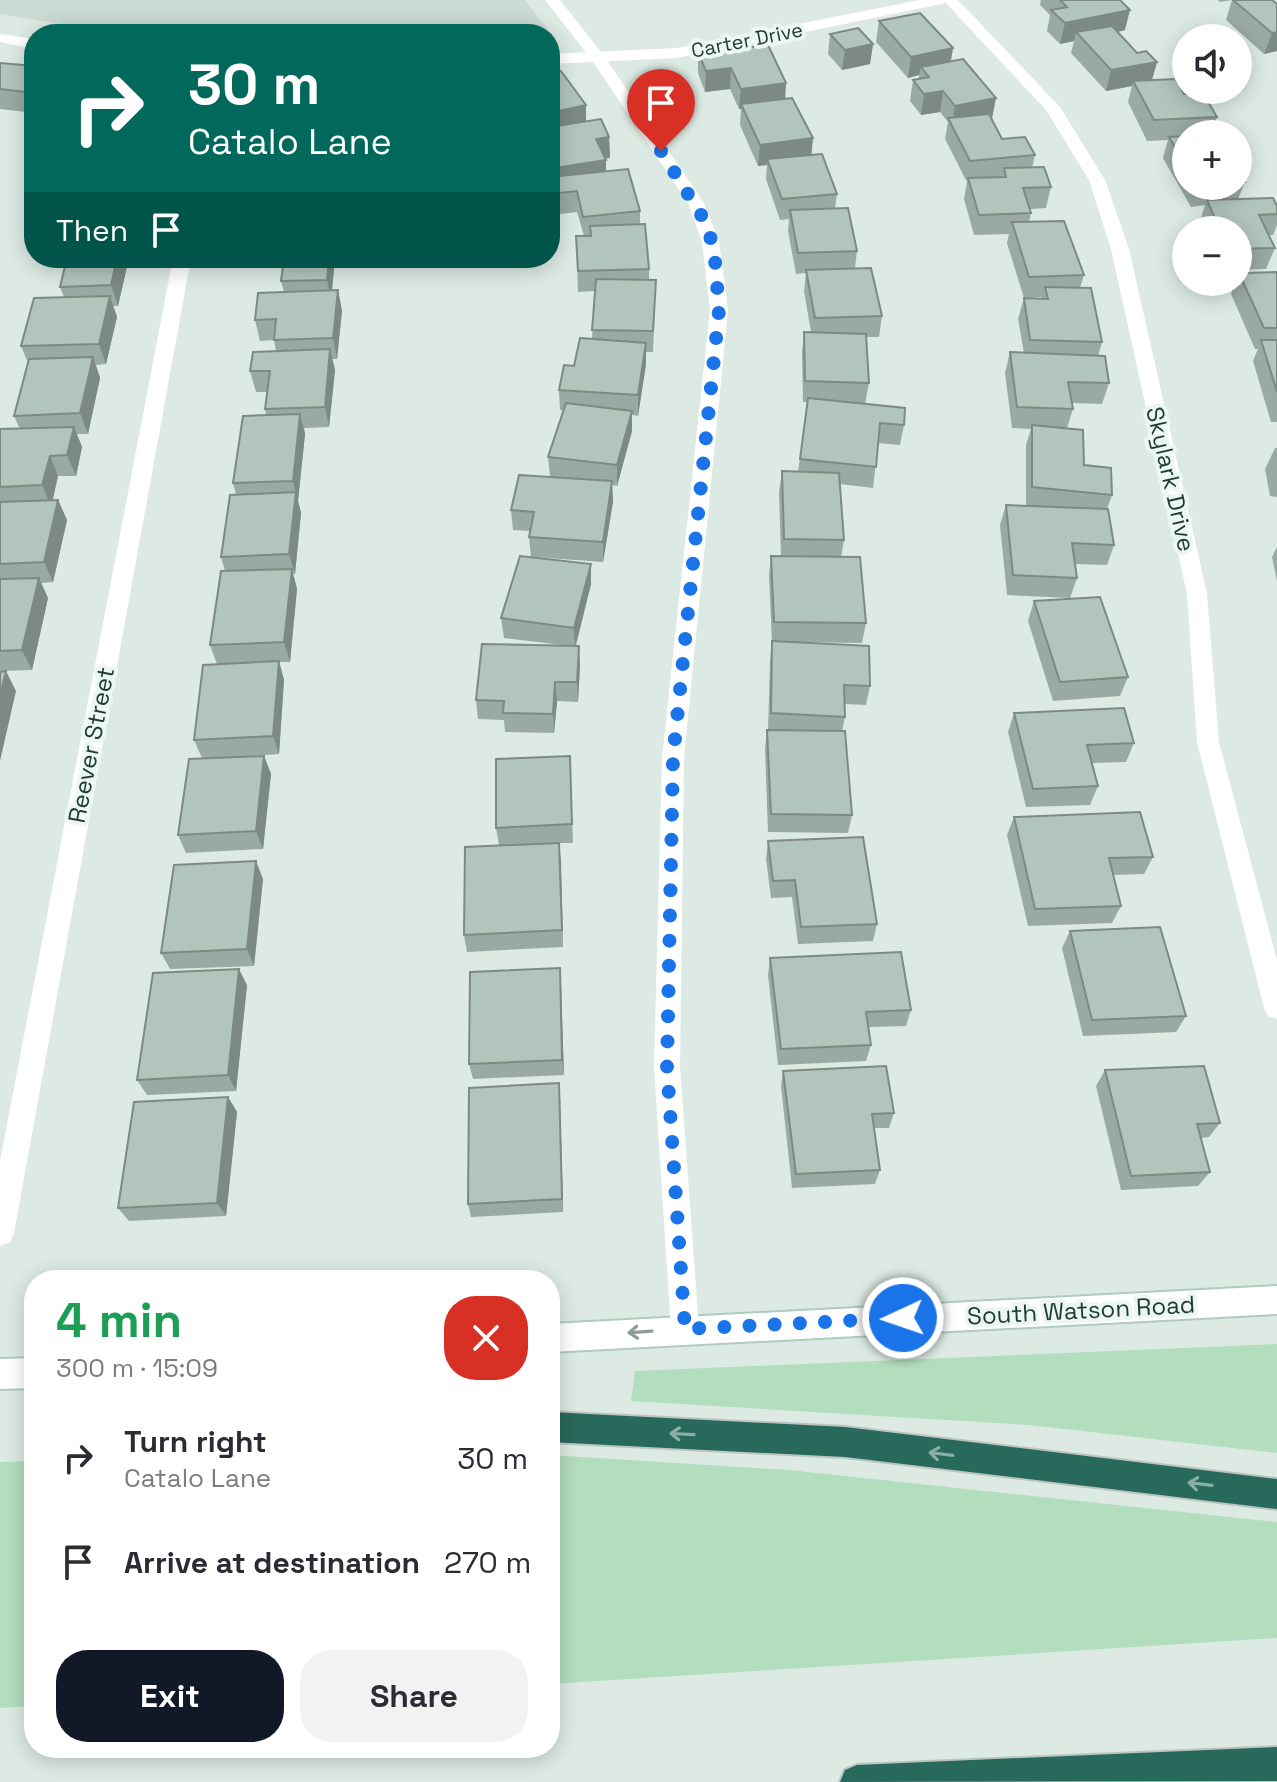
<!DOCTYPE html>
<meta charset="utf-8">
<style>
:root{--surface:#fff;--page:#f2f2f3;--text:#2b2b33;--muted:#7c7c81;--accent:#111827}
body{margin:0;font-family:"Space Grotesk",sans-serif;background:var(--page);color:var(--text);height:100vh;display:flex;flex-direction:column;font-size:30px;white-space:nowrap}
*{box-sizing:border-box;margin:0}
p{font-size:26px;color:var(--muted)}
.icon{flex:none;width:44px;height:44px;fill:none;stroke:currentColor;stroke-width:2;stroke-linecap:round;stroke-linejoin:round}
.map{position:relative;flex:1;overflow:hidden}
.details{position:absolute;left:24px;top:1270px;width:536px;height:488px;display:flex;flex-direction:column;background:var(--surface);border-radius:32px;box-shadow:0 4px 20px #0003}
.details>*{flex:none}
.top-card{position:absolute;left:24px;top:24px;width:536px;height:244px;border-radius:32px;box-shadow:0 4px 20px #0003;background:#00695c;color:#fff;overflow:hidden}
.tools{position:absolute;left:1172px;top:24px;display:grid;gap:16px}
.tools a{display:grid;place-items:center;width:80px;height:80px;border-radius:50%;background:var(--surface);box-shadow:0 4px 20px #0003;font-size:40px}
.pin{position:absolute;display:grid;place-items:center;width:68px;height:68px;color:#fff;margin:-82px -34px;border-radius:50% 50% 50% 0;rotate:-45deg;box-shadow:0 0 8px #0007}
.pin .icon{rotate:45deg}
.me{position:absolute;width:88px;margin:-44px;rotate:267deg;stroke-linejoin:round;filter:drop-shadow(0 0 6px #0008)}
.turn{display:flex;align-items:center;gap:28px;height:168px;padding:0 32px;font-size:36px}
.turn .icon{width:104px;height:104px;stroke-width:2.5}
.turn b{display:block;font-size:56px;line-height:68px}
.then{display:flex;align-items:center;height:76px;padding:0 32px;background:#0003;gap:16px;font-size:30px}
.round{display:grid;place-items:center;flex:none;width:84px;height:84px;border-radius:32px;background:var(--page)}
.head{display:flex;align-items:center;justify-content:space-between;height:136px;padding:0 32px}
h1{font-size:48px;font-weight:600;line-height:60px;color:#1e9e55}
.cta{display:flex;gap:16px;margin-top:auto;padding:16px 32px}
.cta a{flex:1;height:92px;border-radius:32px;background:var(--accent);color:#fff;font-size:32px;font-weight:600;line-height:92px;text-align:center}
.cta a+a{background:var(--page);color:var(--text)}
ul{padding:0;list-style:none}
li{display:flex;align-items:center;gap:24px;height:104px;padding:0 32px}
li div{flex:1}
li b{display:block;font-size:30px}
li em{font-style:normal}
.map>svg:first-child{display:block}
.built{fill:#cbdad3}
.green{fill:#b3debe}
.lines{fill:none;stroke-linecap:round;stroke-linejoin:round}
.secondary-casing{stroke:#afcbc0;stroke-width:4}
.motorway-casing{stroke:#bcc4c2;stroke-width:4}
.minor{fill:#fff;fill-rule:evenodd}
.tertiary{fill:#fff;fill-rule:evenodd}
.secondary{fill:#fff;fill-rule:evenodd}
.motorway{fill:#27695a;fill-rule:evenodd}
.wall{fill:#99a9a3}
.shaded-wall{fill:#7d8a84}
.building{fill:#b2c5bd;stroke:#7d8a84;stroke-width:2}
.oneway{stroke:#8e9c98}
.oneway2{stroke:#8ab0a6}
.route{stroke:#1a73e8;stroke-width:14;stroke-dasharray:0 25.2}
.labels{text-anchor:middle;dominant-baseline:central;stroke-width:8;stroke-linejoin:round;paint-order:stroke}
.far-street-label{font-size:20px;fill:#1e3a32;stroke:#edf7f2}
.street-label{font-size:24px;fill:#1e3a32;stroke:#edf7f2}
</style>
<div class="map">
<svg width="1277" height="1782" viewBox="0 0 1277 1782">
<rect width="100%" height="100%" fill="#ddeae4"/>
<polygon class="built" points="0,0 525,0 554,38 550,38 550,34 124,34 0,14"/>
<g class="green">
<polygon points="1277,1344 1277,1453 1029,1425 631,1401 635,1371"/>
<polygon points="550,1455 789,1470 1277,1522 1277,1638 550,1684"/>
<polygon points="34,1461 34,1706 0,1708 0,1462"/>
</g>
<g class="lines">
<defs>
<g id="secondary">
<polygon points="1277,1286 1277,1314 550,1352 550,1324"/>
<polygon points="34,1358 34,1388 0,1389 0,1359"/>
</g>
<g id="motorway">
<polygon points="550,1412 845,1427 1277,1479 1277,1509 845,1457 550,1442"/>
<polygon points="1277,1747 1277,1781 840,1782 845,1770 857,1765"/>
</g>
</defs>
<use href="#secondary" class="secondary-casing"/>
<use href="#motorway" class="motorway-casing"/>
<g class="minor">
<polygon points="545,0 560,0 602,53 704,203 719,242 728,310 684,758 680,1067 699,1329 695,1339 685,1343 675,1339 671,1329 654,1067 662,758 710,310 702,242 688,203 591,59"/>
<polygon points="943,0 958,0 1060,107 1105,180 1129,249 1207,594 1219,742 1277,960 1277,1019 1268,1016 1264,1008 1197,742 1187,594 1111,249 1089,180 1046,110"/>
<polygon points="173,258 191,258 14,1233 10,1242 0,1246 0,1161"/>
</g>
<g class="tertiary">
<polygon points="920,0 949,0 942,4 677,58 550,64 550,54 677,48"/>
<polygon points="0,34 34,39 34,49 0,42"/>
</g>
<use href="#secondary" class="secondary"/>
<use href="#motorway" class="motorway"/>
</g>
<g class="wall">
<polygon points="1041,0 1120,0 1125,30 1118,32 1137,53 1157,62 1152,80 1184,94 1217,117 1211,134 1186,134 1186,186 1238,186 1238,171 1245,182 1238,199 1277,206 1277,225 1273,235 1269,235 1275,248 1266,269 1238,270 1238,230 1204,230 1200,221 1205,205 1191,207 1163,158 1168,140 1147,141 1128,102 1132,86 1106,91 1071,53 1074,41 1060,44 1047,31 1050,15 1040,5"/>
<polygon points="1218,0 1272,0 1277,51 1264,54 1226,20 1232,0 1220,2"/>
<polygon points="879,21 953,48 951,62 992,119 1002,139 1035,155 1032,168 1051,187 1046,208 1030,209 1031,213 1029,222 1084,275 1080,288 1102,342 1098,356 1109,383 1102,404 1072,403 1073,409 1067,428 1084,465 1112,495 1107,509 1114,545 1107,565 1075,564 1077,578 1070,598 1007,595 1000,525 1006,505 1026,506 1026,445 1031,429 1012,428 1005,373 1010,352 1024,353 1018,319 1024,298 1042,299 1042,297 1024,298 1007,243 1009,234 974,235 964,199 967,182 945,139 948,122 940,112 921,115 910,101 913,80 919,79 919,75 908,78 876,42"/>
<polygon points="830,34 873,44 870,64 842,70 828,54"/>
<polygon points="768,45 785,99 813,138 811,155 837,194 835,208 857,251 855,268 882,316 879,337 866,337 869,383 865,404 904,425 900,445 878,443 873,488 840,484 844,540 841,557 866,623 862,643 783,642 870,686 866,705 845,704 845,717 842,731 852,815 848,833 768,832 765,749 767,730 768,730 770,661 772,642 769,576 771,556 781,556 779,492 782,471 798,472 808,402 803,402 802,352 804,332 811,332 804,291 806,273 796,274 788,231 789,219 780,220 766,179 767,165 758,166 740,125 741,109 739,109 730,89 705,92 698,73 698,53"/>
<polygon points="0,63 34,66 34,113 0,109"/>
<polygon points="550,73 586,121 609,137 610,158 605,158 606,171 640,211 640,225 649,269 649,280 656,280 653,352 646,352 646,364 638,416 632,415 632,431 617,486 612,485 613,502 603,562 534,557 591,584 576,646 580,665 578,702 557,701 554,733 505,732 504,720 478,719 476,700 562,645 504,638 501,618 531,557 529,537 530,531 513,530 511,510 550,477 548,457 563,410 560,410 559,390 592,339 595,291 578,292 576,236 584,236 577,212 551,215 550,208"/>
<polygon points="129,258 118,306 113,306 117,317 106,364 96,365 100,378 88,434 77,434 82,447 76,476 58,476 53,500 58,500 67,520 53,582 41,583 48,598 32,670 0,671 0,429 20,429 14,416 28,363 21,346 64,297 60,287"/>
<polygon points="335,258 332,290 338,290 342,311 337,359 332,359 335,370 329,427 304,428 305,434 298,501 301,513 295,574 293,574 297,589 290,662 279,662 284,680 279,754 234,757 264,756 271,774 263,849 186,853 178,835 202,758 194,740 217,664 210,645 225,571 221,557 236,494 233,483 266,415 265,409 267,392 256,392 250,371 276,351 274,340 260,341 255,320 284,292 281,281"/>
<polygon points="1277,272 1277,422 1271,422 1253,361 1258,349 1255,349 1231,294 1235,282 1238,282 1239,273"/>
<polygon points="1275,448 1277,448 1277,497 1270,496 1265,469"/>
<polygon points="1277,547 1277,581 1272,557"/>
<polygon points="1034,601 1128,677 1120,696 1053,701 1028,621"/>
<polygon points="1014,713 1134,743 1126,762 1092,763 1098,786 1090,805 1026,807 1008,732"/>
<polygon points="570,756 573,843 559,843 563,947 467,952 464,935 499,845 496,828"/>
<polygon points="1014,817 1153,857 1144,874 1113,875 1121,906 1112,923 1028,926 1007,835"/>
<polygon points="768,841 877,924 873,941 798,944 792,897 771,898 766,859"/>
<polygon points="263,879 254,966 170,969 161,953"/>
<polygon points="1070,931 1186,1016 1176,1032 1083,1036 1062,948"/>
<polygon points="770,958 911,1010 906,1026 868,1027 871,1045 866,1061 778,1065 768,975"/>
<polygon points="560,968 564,1075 473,1079 469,1064"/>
<polygon points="247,985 236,1091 147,1095 137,1080"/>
<polygon points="1105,1070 1220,1123 1209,1137 1200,1138 1210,1172 1198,1186 1121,1190 1096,1086"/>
<polygon points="783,1071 894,1113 889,1128 874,1128 880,1170 875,1184 792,1188 781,1086"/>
<polygon points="228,1097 237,1112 226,1216 129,1221 118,1208"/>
<polygon points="560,1098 563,1212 471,1217 468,1204"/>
</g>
<g class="shaded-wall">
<polygon points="1130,10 1125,30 1083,39 1076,32 1074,41 1060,44 1065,23"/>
<polygon points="1277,32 1277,51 1264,54 1272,33"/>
<polygon points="873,44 870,64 842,70 845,50"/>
<polygon points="953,48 949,69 921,67 919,75 908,78 911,57"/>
<polygon points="1157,62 1151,83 1133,81 1132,86 1106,91 1111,70"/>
<polygon points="731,68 730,89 705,92 706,71"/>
<polygon points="786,83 785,104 741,104 741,109 739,109 741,89"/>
<polygon points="943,91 940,112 921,115 924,94"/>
<polygon points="996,98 992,119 952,124 955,106"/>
<polygon points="586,105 586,126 550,134 550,113"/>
<polygon points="609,137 610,158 596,160 596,139"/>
<polygon points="813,138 811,159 767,159 767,165 758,166 760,145"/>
<polygon points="606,160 606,180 556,189 555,168"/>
<polygon points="117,258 129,258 118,306 111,285"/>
<polygon points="329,258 335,258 331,301 327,280"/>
<polygon points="338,290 342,311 337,359 333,338"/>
<polygon points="110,296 117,317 106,364 99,344"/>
<polygon points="646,343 646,364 638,416 638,395"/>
<polygon points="330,349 335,370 329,427 325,407"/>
<polygon points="93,357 100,378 88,434 80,413"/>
<polygon points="632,411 632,431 617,486 617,465"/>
<polygon points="300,414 305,434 298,501 301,513 295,574 289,554 296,493 293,481"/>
<polygon points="74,427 82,447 76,476 67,455"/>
<polygon points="50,456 58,476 51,506 42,485"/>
<polygon points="612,481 613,502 603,562 603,542"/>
<polygon points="58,500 67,520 53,582 44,562"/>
<polygon points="591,564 591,584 575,647 574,628"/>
<polygon points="292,569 297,589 290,662 284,642"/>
<polygon points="39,578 48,598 32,670 22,650"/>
<polygon points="579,646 580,665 578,702 577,682"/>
<polygon points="279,661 284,680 279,754 273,736"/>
<polygon points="6,671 16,691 0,761 0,696"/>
<polygon points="555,682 557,701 554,733 553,714"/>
<polygon points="264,756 271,774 263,849 256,831"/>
<polygon points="559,843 561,861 563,947 562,930"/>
<polygon points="256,861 263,879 254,966 247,949"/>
<polygon points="560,968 561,984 564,1075 562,1060"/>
<polygon points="239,969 247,985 236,1091 228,1075"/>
<polygon points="559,1083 560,1098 563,1212 562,1199"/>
<polygon points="228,1097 237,1112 226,1216 217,1203"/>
</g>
<g class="building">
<polygon points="1060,0 1120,0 1130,10 1065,23 1051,10 1067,7"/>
<polygon points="1233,0 1272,0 1277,4 1277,32 1272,33"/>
<polygon points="920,13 953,48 911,57 879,21"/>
<polygon points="1112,26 1137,53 1146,51 1157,62 1111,70 1076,32"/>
<polygon points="858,28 873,44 845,50 830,34"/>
<polygon points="768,45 786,83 741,89 731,68 706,71 698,53"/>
<polygon points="963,59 996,98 955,106 943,91 924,94 913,80 929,77 921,67"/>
<polygon points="0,63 34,66 34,93 0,89"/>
<polygon points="561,71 586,105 550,113 550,73"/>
<polygon points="1176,79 1184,94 1203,93 1217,117 1154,120 1133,81"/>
<polygon points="792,98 813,138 760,145 741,104"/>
<polygon points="989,114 1002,139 1025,137 1035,155 970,161 948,118"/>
<polygon points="601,119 609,137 596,139 606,160 555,168 550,156 550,127"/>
<polygon points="1186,136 1186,166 1169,137"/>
<polygon points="822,154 837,194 782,199 767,159"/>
<polygon points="1044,167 1051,187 1023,188 1031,213 979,215 968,178 1006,177 1004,168"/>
<polygon points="628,169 640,211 583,217 577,191 550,194 550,177"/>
<polygon points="1238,171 1245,182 1238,182"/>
<polygon points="1273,198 1277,206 1277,214 1259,215 1275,248 1238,249 1238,230 1220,230 1207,200"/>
<polygon points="848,208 857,251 798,253 790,210"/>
<polygon points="1064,221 1084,275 1029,277 1012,222"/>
<polygon points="645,224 649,269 578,271 576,236 591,236 590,226"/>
<polygon points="67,258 117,258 111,285 60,287"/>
<polygon points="284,258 329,258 327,280 281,281"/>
<polygon points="871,268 882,316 815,318 806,270"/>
<polygon points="1277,272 1277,328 1264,328 1239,273"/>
<polygon points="596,279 656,280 653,331 592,330"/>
<polygon points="1045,287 1091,288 1102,342 1030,340 1024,298 1048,299"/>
<polygon points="338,290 333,338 274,340 276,319 255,320 258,293"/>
<polygon points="110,296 99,344 21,346 34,298"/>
<polygon points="804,332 866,334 869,383 805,381"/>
<polygon points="580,338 646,343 638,395 559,390 564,365 574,366"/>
<polygon points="1261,340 1277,340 1277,392"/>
<polygon points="330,349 325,407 265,409 270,371 250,371 253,352"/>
<polygon points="1010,352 1105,356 1109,383 1068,382 1073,409 1017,407"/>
<polygon points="93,357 80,413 14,416 29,359"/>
<polygon points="808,398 905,408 904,425 880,423 876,467 800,459"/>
<polygon points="566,403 632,411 617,465 548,457"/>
<polygon points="300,414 293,481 233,483 243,416"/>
<polygon points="1032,425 1083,430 1084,465 1111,468 1112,495 1032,487"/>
<polygon points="74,427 67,455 50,456 42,485 0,487 0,429"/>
<polygon points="782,471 839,473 844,540 784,539"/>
<polygon points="519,475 612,481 603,542 529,537 534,512 511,510"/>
<polygon points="296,492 289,554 221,557 230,495"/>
<polygon points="58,500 44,562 0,564 0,502"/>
<polygon points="1006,505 1108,509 1114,545 1072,543 1077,578 1013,575"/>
<polygon points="520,556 591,564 574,628 501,618"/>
<polygon points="771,556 860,557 866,623 774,622"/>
<polygon points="292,569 284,642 210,645 221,571"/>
<polygon points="39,578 22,650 0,651 0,579"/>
<polygon points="1100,597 1128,677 1060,682 1034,601"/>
<polygon points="772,641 869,646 870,686 844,685 845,717 771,713"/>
<polygon points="482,644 579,646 577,682 555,682 553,714 503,713 504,701 476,700"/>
<polygon points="279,661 273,736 194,740 203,665"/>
<polygon points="6,671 0,696 0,672"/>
<polygon points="1124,708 1134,743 1087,745 1098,786 1033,789 1014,713"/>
<polygon points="767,730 845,731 852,815 771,814"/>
<polygon points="264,756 256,831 178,835 189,759"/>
<polygon points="570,756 572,824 496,828 496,759"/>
<polygon points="1140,812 1153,857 1109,858 1121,906 1035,909 1014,817"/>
<polygon points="863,837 877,924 801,927 795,880 773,881 768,841"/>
<polygon points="559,843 562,930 464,935 465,847"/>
<polygon points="256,861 247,949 161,953 174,865"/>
<polygon points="1160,927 1186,1016 1092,1020 1070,931"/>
<polygon points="901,952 911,1010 866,1012 871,1045 781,1049 770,958"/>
<polygon points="560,968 562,1060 469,1064 470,972"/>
<polygon points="239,969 228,1075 137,1080 153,973"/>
<polygon points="886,1066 894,1113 872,1114 880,1170 796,1174 783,1071"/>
<polygon points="1204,1066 1220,1123 1197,1124 1210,1172 1131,1176 1105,1070"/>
<polygon points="559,1083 562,1199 468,1204 469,1088"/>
<polygon points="228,1097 217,1203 118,1208 134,1102"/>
</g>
<defs><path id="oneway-shaft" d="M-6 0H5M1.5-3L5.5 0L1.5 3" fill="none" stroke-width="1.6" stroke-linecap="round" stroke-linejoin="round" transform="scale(2)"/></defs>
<use class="oneway" href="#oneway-shaft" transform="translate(640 1332) rotate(176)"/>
<g class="oneway2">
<use href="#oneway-shaft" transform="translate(682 1434) rotate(-177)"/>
<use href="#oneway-shaft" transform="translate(941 1454) rotate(-173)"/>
<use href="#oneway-shaft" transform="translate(1200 1484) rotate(-173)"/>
</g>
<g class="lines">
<polyline class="route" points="661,151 708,226 715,260 719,310 673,758 667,1067 685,1329 903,1318"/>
</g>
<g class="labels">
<g class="far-street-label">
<text transform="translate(747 40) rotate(-11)">Carter Drive</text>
</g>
<g class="street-label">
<text transform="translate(1171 479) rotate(77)">Skylark Drive</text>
<text transform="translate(91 745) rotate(-79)">Reever Street</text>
<text transform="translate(1081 1310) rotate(-3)">South Watson Road</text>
</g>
</g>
</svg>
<div class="tools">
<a><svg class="icon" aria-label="sound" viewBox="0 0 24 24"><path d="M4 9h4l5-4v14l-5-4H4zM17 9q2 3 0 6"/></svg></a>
<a>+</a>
<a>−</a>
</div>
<div class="pin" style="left:661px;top:151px;background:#d93025"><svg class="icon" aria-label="arrive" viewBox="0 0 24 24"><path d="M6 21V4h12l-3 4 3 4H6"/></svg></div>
<svg class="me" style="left:903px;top:1318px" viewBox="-20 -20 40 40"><circle r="17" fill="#1a73e8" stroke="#fff" stroke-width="3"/><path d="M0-11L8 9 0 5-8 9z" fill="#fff"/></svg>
<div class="top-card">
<div class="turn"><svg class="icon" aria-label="right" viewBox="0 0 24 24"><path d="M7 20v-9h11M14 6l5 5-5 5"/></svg><div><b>30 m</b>Catalo Lane</div></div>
<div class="then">Then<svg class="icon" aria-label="arrive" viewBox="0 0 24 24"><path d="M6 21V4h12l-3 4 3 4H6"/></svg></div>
</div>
<section class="details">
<div class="head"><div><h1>4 min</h1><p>300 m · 15:09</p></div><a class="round" style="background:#d93025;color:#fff"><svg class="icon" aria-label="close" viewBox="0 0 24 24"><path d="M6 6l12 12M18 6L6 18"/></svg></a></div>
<ul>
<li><svg class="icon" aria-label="right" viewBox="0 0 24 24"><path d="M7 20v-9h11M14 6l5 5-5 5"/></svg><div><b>Turn right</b><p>Catalo Lane</p></div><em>30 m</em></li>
<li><svg class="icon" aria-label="arrive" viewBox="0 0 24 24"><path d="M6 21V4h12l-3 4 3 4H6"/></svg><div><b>Arrive at destination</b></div><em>270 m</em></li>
</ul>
<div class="cta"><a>Exit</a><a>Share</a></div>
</section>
</div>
